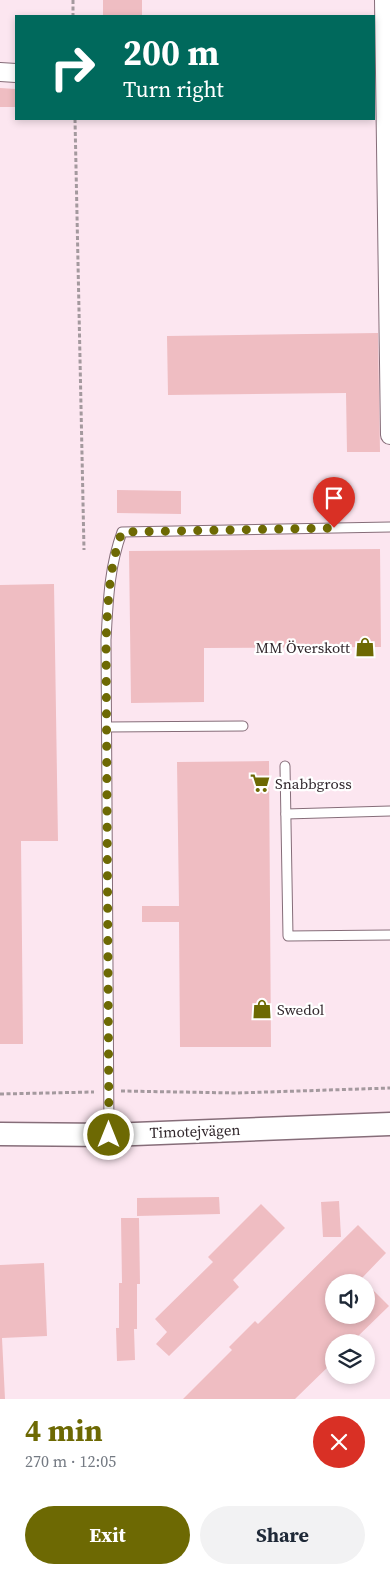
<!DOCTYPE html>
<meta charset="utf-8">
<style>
:root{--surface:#fff;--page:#f2f2f3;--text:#1f2937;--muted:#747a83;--accent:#6d6903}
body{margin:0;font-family:"Source Serif 4",serif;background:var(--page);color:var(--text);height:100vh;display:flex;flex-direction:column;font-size:19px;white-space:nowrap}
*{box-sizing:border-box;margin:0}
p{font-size:16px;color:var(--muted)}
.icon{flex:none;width:28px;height:28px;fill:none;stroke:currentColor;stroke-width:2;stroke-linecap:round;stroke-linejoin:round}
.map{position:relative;height:1399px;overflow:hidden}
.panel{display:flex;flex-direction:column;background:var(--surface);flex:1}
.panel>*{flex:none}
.guide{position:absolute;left:15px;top:15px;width:360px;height:105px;border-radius:0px;box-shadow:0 2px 8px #0003;background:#00695c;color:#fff;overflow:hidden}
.fabs{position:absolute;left:325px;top:1274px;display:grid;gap:10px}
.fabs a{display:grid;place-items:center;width:50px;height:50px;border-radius:50%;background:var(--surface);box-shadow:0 2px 8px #0003;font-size:25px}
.pin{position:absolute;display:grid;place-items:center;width:42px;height:42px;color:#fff;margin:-51px -21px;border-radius:50% 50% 50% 0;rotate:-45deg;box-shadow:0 0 5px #0007}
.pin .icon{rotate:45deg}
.me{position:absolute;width:55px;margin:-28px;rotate:0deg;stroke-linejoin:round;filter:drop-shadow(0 0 4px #0008)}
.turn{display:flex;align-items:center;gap:18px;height:105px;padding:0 25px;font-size:22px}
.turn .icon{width:65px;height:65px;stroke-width:2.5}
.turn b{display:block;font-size:35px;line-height:42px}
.round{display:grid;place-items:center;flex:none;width:52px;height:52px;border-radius:26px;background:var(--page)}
.headline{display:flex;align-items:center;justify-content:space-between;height:85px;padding:0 25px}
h1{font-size:30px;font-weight:700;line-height:38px;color:var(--accent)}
.cta{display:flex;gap:10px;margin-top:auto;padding:10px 25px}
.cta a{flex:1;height:58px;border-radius:30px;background:var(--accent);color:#fff;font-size:20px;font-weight:700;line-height:58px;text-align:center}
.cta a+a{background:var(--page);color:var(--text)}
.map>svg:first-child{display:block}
.built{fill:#fce6f0;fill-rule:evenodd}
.building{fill:#efbdc2}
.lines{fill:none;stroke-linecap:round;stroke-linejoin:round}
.service-casing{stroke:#866d79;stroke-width:11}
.minor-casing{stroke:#866d79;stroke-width:20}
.tertiary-casing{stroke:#866d79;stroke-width:25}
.path{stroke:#a4999e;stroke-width:3;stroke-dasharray:4 2.5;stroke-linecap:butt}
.service{stroke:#fff;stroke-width:9}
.minor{stroke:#fff;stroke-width:18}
.tertiary{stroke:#fff;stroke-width:22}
.route{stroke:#6d6903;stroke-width:9;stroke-dasharray:0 16.2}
.labels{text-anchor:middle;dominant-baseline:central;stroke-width:4.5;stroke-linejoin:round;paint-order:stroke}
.poi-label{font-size:15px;fill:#31272c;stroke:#fff;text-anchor:start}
.street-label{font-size:15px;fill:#31272c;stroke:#fff}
</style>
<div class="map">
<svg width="390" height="1399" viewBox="0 0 390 1399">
<rect width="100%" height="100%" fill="#fef2f7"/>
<path class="built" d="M0,0h390v1399h-390zM16,16h358v103h-358zM334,1282h32v33h-32zM334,1342h32v33h-32z"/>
<g class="building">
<rect x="103" y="0" width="39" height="16"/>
<polygon points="0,88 16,89 16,107 0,107"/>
<polygon points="378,333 380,452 347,452 346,393 168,395 167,336"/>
<polygon points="117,490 181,491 181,514 117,513"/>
<polygon points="380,549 381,647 204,648 204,702 131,703 129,551"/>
<polygon points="54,584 58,841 21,841 23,1044 0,1044 0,585"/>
<polygon points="269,761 271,1047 180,1047 179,922 142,922 142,906 179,906 177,762"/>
<polygon points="219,1197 220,1214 137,1216 137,1198"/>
<polygon points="339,1201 341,1237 323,1237 321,1202"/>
<polygon points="261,1204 285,1228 233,1280 239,1287 169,1356 156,1344 167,1332 155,1319 213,1262 208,1257"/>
<polygon points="121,1218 139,1218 140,1284 137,1284 137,1329 134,1329 135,1360 117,1361 116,1328 119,1328 119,1283 122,1283"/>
<polygon points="358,1225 386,1253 362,1278 366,1282 334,1282 334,1315 366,1315 366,1283 389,1306 352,1342 334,1342 334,1361 295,1399 183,1399 232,1350 229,1347 255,1321 258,1324"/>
<polygon points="44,1263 47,1336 2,1338 5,1399 0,1399 0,1265"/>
</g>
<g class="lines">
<defs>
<g id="service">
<polyline points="107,727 243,726"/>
<polyline points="285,766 288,936 390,935"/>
<polyline points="286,814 390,811"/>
<path d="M109,1134l-3,-494c2,-37 3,-73 16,-108l268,-5"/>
</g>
<g id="minor">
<polyline points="384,0 390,435"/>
<polyline points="0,72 16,73"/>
</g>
<polyline id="tertiary" points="0,1134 109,1135 390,1124"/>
</defs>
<use href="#service" class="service-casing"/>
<use href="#minor" class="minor-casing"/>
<use href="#tertiary" class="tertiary-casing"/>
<g class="path">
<polyline points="73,0 73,16"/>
<polyline points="75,119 84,550"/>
<polyline points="121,1091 237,1093 390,1088"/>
<polyline points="0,1094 94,1092"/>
</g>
<use href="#service" class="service"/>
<use href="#minor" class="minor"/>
<use href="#tertiary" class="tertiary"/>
</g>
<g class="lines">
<path class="route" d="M109,1135l-3,-495c2,-37 3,-74 16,-108l212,-4"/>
</g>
<defs>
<symbol id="shop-bare" viewBox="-9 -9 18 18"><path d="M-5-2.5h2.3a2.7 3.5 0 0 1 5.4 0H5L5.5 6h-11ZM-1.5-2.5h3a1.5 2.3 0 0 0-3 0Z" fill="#6d6903" stroke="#fff" stroke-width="2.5" paint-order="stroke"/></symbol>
<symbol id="supermarket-bare" viewBox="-9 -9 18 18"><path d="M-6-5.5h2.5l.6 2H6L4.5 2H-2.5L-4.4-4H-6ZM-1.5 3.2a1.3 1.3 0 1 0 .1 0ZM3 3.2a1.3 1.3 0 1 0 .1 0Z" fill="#6d6903" stroke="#fff" stroke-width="2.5" paint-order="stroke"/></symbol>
</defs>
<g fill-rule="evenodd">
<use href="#shop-bare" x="351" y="633" width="28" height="28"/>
<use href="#supermarket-bare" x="246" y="769" width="28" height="28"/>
<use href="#shop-bare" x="248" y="995" width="28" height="28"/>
</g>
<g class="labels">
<g class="poi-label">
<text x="350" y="647" text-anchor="end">MM Överskott</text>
<text x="275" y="783">Snabbgross</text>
<text x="277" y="1009">Swedol</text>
</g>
<g class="street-label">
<text transform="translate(195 1131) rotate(-2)">Timotejvägen</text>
</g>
</g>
</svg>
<div class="fabs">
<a><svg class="icon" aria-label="sound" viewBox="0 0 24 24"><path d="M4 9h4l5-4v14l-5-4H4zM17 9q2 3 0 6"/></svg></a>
<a><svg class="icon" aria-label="layers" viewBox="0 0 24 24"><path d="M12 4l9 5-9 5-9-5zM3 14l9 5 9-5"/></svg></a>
</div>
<div class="pin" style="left:334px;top:528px;background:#d93025"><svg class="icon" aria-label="arrive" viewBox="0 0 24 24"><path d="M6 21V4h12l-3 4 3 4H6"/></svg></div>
<svg class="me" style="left:109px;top:1135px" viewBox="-20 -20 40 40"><circle r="17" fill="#6d6903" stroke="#fff" stroke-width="3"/><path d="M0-11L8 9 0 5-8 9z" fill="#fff"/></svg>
<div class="guide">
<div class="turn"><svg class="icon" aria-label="right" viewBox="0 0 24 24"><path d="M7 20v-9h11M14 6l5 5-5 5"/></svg><div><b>200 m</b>Turn right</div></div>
</div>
</div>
<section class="panel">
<div class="headline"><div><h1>4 min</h1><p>270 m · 12:05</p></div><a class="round" style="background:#d93025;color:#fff"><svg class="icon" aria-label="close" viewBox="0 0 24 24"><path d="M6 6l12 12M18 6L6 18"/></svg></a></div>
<div class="cta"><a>Exit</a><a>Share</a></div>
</section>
